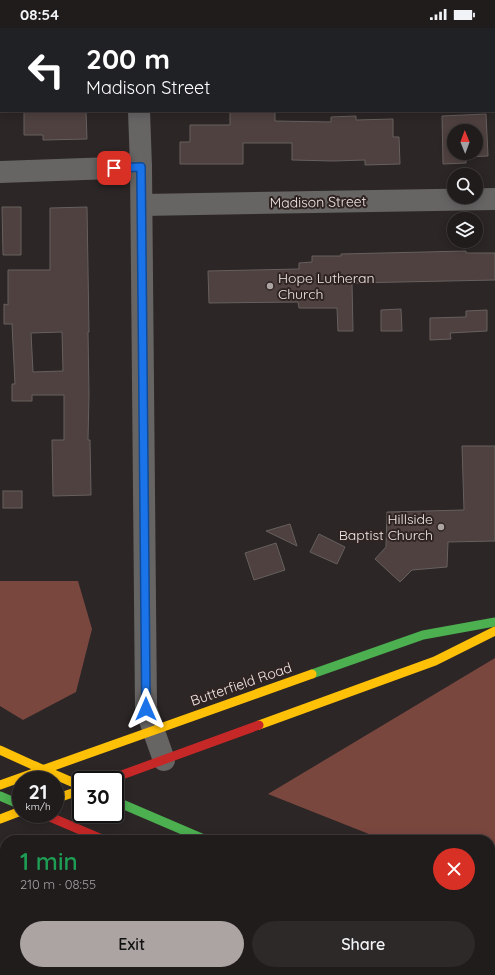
<!DOCTYPE html>
<meta charset="utf-8">
<style>
:root{--surface:#211c1c;--page:#2d2929;--text:#f1f3f6;--muted:#a2a1a3;--line:#3e3a3b;--accent:#aba4a3}
body{margin:0;font-family:Quicksand,sans-serif;background:var(--page);color:var(--text);height:100vh;display:flex;flex-direction:column;font-size:15px;white-space:nowrap}
*{box-sizing:border-box;margin:0}
p{font-size:13px;color:var(--muted)}
.icon{flex:none;width:22px;height:22px;fill:none;stroke:currentColor;stroke-width:2;stroke-linecap:round;stroke-linejoin:round}
.map{position:relative;flex:1;overflow:hidden}
.side{position:absolute;left:0px;top:807px;width:495px;height:140px;display:flex;flex-direction:column;background:var(--surface);border-radius:16px 16px 0 0;box-shadow:0 2px 10px #0003,0 0 0 1px var(--line)}
.side>*{flex:none}
.banner{position:absolute;left:0px;top:0px;width:495px;height:84px;box-shadow:0 2px 10px #0003,0 0 0 1px var(--line);background:#202124;color:#fff;overflow:hidden}
.needle{width:26px;rotate:359deg}
.buttons{position:absolute;left:447px;top:96px;display:grid;gap:8px}
.buttons a{display:grid;place-items:center;width:36px;height:36px;border-radius:50%;background:var(--surface);box-shadow:0 2px 10px #0003,0 0 0 1px var(--line);font-size:20px}
.speed{position:absolute;left:12px;top:743px;display:flex;gap:8px;font-size:20px;font-weight:700;text-align:center}
.speed>*{display:grid;place-content:center;width:52px;height:52px;border-radius:50%;background:var(--surface);box-shadow:0 2px 10px #0003,0 0 0 1px var(--line);line-height:1}
.speed small{font-size:10px;font-weight:400}
.speed .limit{border:2px solid #111;border-radius:6px;background:#fff;color:#111}
.pin{position:absolute;display:grid;place-items:center;width:34px;height:34px;color:#fff;margin:-17px;border-radius:8px;box-shadow:0 2px 6px #0006}
.me{position:absolute;width:44px;margin:-22px;rotate:0deg;stroke-linejoin:round;filter:drop-shadow(0 0 3px #0008)}
.turn{display:flex;align-items:center;gap:14px;height:84px;padding:0 20px;font-size:18px}
.turn .icon{width:52px;height:52px;stroke-width:2.5}
.turn b{display:block;font-size:28px;line-height:34px}
.round{display:grid;place-items:center;flex:none;width:42px;height:42px;border-radius:21px;background:var(--page)}
.head{display:flex;align-items:center;justify-content:space-between;height:68px;padding:0 20px}
h1{font-size:24px;font-weight:600;line-height:30px;color:#1e9e55}
.action{display:flex;gap:8px;margin-top:auto;padding:8px 20px}
.action a{flex:1;height:46px;border-radius:24px;background:var(--accent);color:#111;font-size:16px;font-weight:600;line-height:46px;text-align:center}
.action a+a{background:var(--page);color:var(--text)}
.status{display:flex;justify-content:space-between;align-items:center;height:28px;padding:0 20px;background:var(--surface);direction:ltr}
.status svg{height:11px;fill:currentColor}
.map>svg:first-child{display:block}
.built{fill:#3c2a27}
.forest{fill:#7a473f}
.building{fill:#4e413f;stroke:#66605f;fill-rule:evenodd}
.lines{fill:none;stroke-linecap:round;stroke-linejoin:round}
.street{stroke:#676464;stroke-width:22}
.fast{stroke:#4caf50;stroke-width:9}
.slow{stroke:#ffc107;stroke-width:9}
.jam{stroke:#c62828;stroke-width:9}
.rail-casing{stroke:#63605f;stroke-width:4.5}
.rail{stroke:#302422;stroke-width:3;stroke-dasharray:9;stroke-linecap:butt}
.slow-bridge{stroke:#ffc107;stroke-width:9}
.route-casing{stroke:#114b97;stroke-width:10}
.route{stroke:#1a73e8;stroke-width:7}
.poi-dot{fill:#aba4a3;stroke:#302422;stroke-width:1.5}
.labels{text-anchor:middle;dominant-baseline:central;stroke-width:4;stroke-linejoin:round;paint-order:stroke}
.street-label{font-size:14px;fill:#f0e8e6;stroke:#302422}
.poi-label{font-size:14px;fill:#f0e8e6;stroke:#302422;text-anchor:start}
</style>
<div class="status"><b>08:54</b><svg viewBox="0 0 49 12"><path d="M0 12V9h3v3zM5 12V6h3v6zM10 12V3h3v9zM15 12V0h3v12zM26 1h20v11H26zM47 4h2v5h-2z"/></svg></div>
<div class="map">
<svg width="495" height="947" viewBox="0 0 495 947">
<rect width="100%" height="100%" fill="#2c2626"/>
<g class="built">
<polygon points="0,881 5,883 5,914 0,912"/>
<polygon points="81,942 164,942 178,947 94,947"/>
</g>
<g class="forest">
<polygon points="0,553 78,553 92,601 76,664 23,692 0,678"/>
<polygon points="495,630 495,856 490,854 490,812 384,812 268,766"/>
</g>
<g class="building">
<polygon points="86,83 87,111 43,112 43,107 24,107 24,84"/>
<polygon points="230,83 275,83 275,93 331,94 331,89 356,88 356,92 393,91 393,109 399,109 400,136 365,137 365,132 333,133 292,132 292,115 243,115 243,136 180,136 180,114 190,114 190,97 230,97"/>
<path d="M486,86l2,42 -22,1v6l-23,1 -1,-48zM454,103h22v22h-22z"/>
<polygon points="2,179 21,179 21,227 3,227"/>
<path d="M87,179l2,125h-1l1,62 -1,46h2l1,55 -38,1 -1,-56h12v-45h-32v6h-20v-17h3l-3,-60h-8v-20l4,1v-35h42v-62zM62,304l1,39 -30,1 -2,-39z"/>
<polygon points="466,223 466,225 495,225 495,252 352,255 353,303 338,303 337,280 299,280 298,274 209,275 208,243 299,241 299,235 312,234 312,228 341,228 341,226"/>
<polygon points="401,281 402,303 381,303 381,282"/>
<polygon points="487,282 487,303 450,305 451,311 430,312 430,290 466,289 466,283"/>
<polygon points="462,418 495,418 495,513 448,514 447,539 412,542 400,554 375,531 386,519 387,484 464,482"/>
<rect x="3" y="463" width="19" height="17"/>
<polygon points="290,496 297,518 266,503"/>
<polygon points="319,506 345,519 337,536 310,524"/>
<polygon points="276,515 285,542 254,552 245,525"/>
</g>
<g class="lines">
<g class="street">
<polyline points="136,0 136,1"/>
<polyline points="139,83 141,139 146,681 164,732"/>
<polyline points="0,144 141,139"/>
<polyline points="142,177 495,171"/>
</g>
<g class="fast">
<polyline points="312,646 423,607 495,594"/>
<polyline points="0,768 21,777"/>
<polyline points="115,773 206,812"/>
<polyline points="412,942 424,947"/>
</g>
<g class="slow">
<polyline points="259,697 435,633 495,603"/>
<polyline points="0,722 35,738"/>
<polyline points="0,757 312,646"/>
<polyline points="55,771 81,762"/>
<polyline points="0,791 21,783"/>
<polyline points="490,923 495,924"/>
</g>
<g class="jam">
<polyline points="108,752 259,697"/>
<polyline points="43,786 104,812"/>
</g>
<defs>
<g id="rail">
<polyline points="0,897 5,899"/>
<polyline points="121,942 135,947"/>
</g>
</defs>
<use href="#rail" class="rail-casing"/>
<use href="#rail" class="rail"/>
<polyline class="slow-bridge" points="35,738 81,758"/>
</g>
<g class="lines">
<defs>
<polyline id="route" points="114,140 141,139 146,681"/>
</defs>
<use href="#route" class="route-casing"/>
<use href="#route" class="route"/>
</g>
<g class="poi-dot">
<circle cx="270" cy="258" r="4"/>
<circle cx="441" cy="499" r="4"/>
</g>
<g class="labels">
<g class="street-label">
<text transform="translate(318 174) rotate(-1)">Madison Street</text>
<text transform="translate(241 656) rotate(-19)">Butterfield Road</text>
</g>
<g class="poi-label">
<text x="278" y="250">Hope Lutheran<tspan x="278" dy="16">Church</tspan></text>
<text x="433" y="491" text-anchor="end">Hillside<tspan x="433" dy="16">Baptist Church</tspan></text>
</g>
</g>
</svg>
<div class="buttons">
<a><svg class="needle" viewBox="-14 -14 28 28"><path d="M0-13l5 13h-10z" fill="#e53935"/><path d="M0 13l5-13h-10z" fill="#a2a1a3"/></svg></a>
<a><svg class="icon" aria-label="search" viewBox="0 0 24 24"><circle cx="10" cy="10" r="6"/><path d="M15 15l6 6"/></svg></a>
<a><svg class="icon" aria-label="layers" viewBox="0 0 24 24"><path d="M12 4l9 5-9 5-9-5zM3 14l9 5 9-5"/></svg></a>
</div>
<div class="speed"><div>21<small>km/h</small></div><div class="limit">30</div></div>
<div class="pin" style="left:114px;top:140px;background:#d93025"><svg class="icon" aria-label="arrive" viewBox="0 0 24 24"><path d="M6 21V4h12l-3 4 3 4H6"/></svg></div>
<svg class="me" style="left:146px;top:681px" viewBox="-20 -20 40 40"><path d="M0-17L14 15 0 8-14 15z" fill="#1a73e8" stroke="#fff" stroke-width="4"/></svg>
<div class="banner">
<div class="turn"><svg class="icon" aria-label="left" viewBox="0 0 24 24"><path d="M17 20v-9H6M10 6l-5 5 5 5"/></svg><div><b>200 m</b>Madison Street</div></div>
</div>
<section class="side">
<div class="head"><div><h1>1 min</h1><p>210 m · 08:55</p></div><a class="round" style="background:#d93025;color:#fff"><svg class="icon" aria-label="close" viewBox="0 0 24 24"><path d="M6 6l12 12M18 6L6 18"/></svg></a></div>
<div class="action"><a>Exit</a><a>Share</a></div>
</section>
</div>
